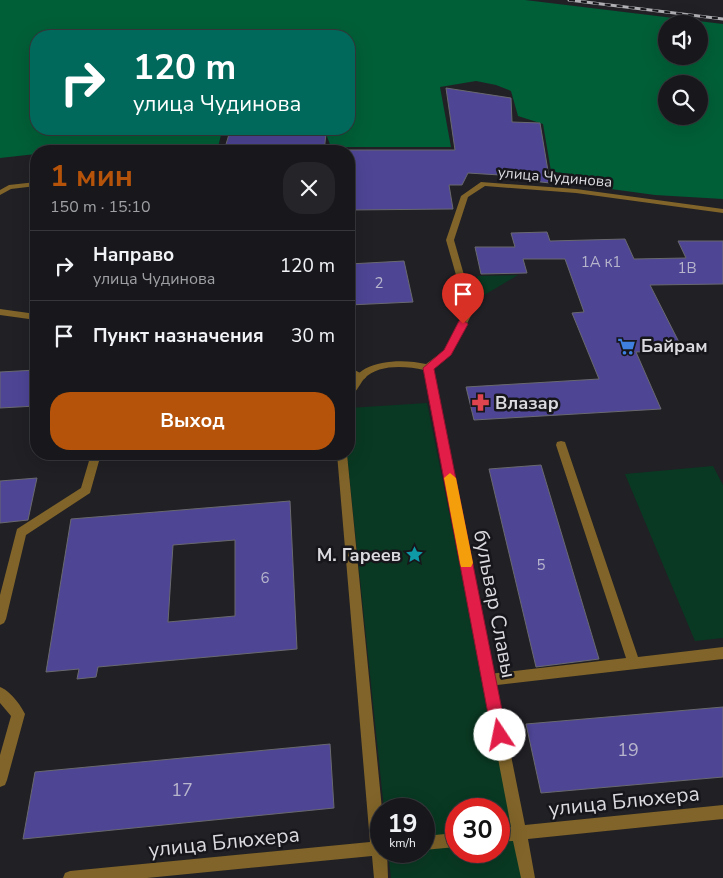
<!DOCTYPE html>
<html lang="ru">
<meta charset="utf-8">
<style>
:root{--surface:#18181c;--page:#252529;--text:#f1f3f6;--muted:#9fa0a3;--line:#36373b;--accent:#b45309}
body{margin:0;font-family:"Nunito Sans",sans-serif;background:var(--page);color:var(--text);height:100vh;display:flex;flex-direction:column;font-size:19px;white-space:nowrap}
*{box-sizing:border-box;margin:0}
p{font-size:16px;color:var(--muted)}
.icon{flex:none;width:28px;height:28px;fill:none;stroke:currentColor;stroke-width:2;stroke-linecap:round;stroke-linejoin:round}
.map{position:relative;flex:1;overflow:hidden}
.details{position:absolute;left:30px;top:145px;width:325px;height:315px;display:flex;flex-direction:column;background:var(--surface);border-radius:20px;box-shadow:0 5px 20px #0002,0 0 0 1px var(--line)}
.details>*{flex:none}
.guide{position:absolute;left:30px;top:30px;width:325px;height:105px;border-radius:20px;box-shadow:0 5px 20px #0002,0 0 0 1px var(--line);background:#00695c;color:#fff;overflow:hidden}
.fabs{position:absolute;left:658px;top:15px;display:grid;gap:10px}
.fabs a{display:grid;place-items:center;width:50px;height:50px;border-radius:50%;background:var(--surface);box-shadow:0 5px 20px #0002,0 0 0 1px var(--line);font-size:25px}
.speed{position:absolute;left:370px;top:798px;display:flex;gap:10px;font-size:25px;font-weight:700;text-align:center}
.speed>*{display:grid;place-content:center;width:65px;height:65px;border-radius:50%;background:var(--surface);box-shadow:0 5px 20px #0002,0 0 0 1px var(--line);line-height:1}
.speed small{font-size:12px;font-weight:400}
.speed .limit{border:8px solid #d22;background:#fff;color:#111}
.pin{position:absolute;display:grid;place-items:center;width:42px;height:42px;color:#fff;margin:-51px -21px;border-radius:50% 50% 50% 0;rotate:-45deg;box-shadow:0 0 5px #0007}
.pin .icon{rotate:45deg}
.me{position:absolute;width:55px;margin:-28px;rotate:349deg;stroke-linejoin:round;filter:drop-shadow(0 0 4px #0008)}
.turn{display:flex;align-items:center;gap:18px;height:105px;padding:0 20px;font-size:22px}
.turn .icon{width:65px;height:65px;stroke-width:2.5}
.turn b{display:block;font-size:35px;line-height:42px}
.round{display:grid;place-items:center;flex:none;width:52px;height:52px;border-radius:20px;background:var(--page)}
.head{display:flex;align-items:center;justify-content:space-between;height:85px;padding:0 20px}
h1{font-size:30px;font-weight:700;line-height:38px;color:var(--accent)}
.button{display:flex;gap:10px;margin-top:auto;padding:10px 20px}
.button a{flex:1;height:58px;border-radius:20px;background:var(--accent);color:#fff;font-size:20px;font-weight:700;line-height:58px;text-align:center}
ul{padding:0;list-style:none}
li{display:flex;align-items:center;gap:15px;height:70px;padding:0 20px;border-top:1px solid var(--line)}
li div{flex:1}
li b{display:block;font-size:19px}
li em{font-style:normal}
.map>svg:first-child{display:block}
.green{fill:#093922;fill-rule:evenodd}
.forest{fill:#005f37;fill-rule:evenodd}
.building{fill:#4e4595;stroke:#69696f;fill-rule:evenodd}
.lines{fill:none;stroke-linecap:round;stroke-linejoin:round}
.lane{fill:#806429;fill-rule:evenodd}
.street{fill:#806429;fill-rule:evenodd}
.rail-casing{stroke:#b0b0b4;stroke-width:3}
.rail{stroke:#16161b;stroke-width:2;stroke-dasharray:6;stroke-linecap:butt}
.route{fill:#e11d48;stroke:#92132f}
.slow{fill:#f59e0b}
.labels{text-anchor:middle;dominant-baseline:central;stroke-width:5;stroke-linejoin:round;paint-order:stroke}
.far-street-label{font-size:15px;fill:#dbdbdf;stroke:#16161b}
.number-label{font-size:15px;fill:#b8b6cc}
.poi-label{font-size:18px;font-weight:bold;fill:#dbdbdf;stroke:#16161b;text-anchor:start}
.near-number-label{font-size:18px;fill:#b8b6cc}
.near-street-label{font-size:21px;fill:#dbdbdf;stroke:#16161b}
</style>
<div class="map">
<svg width="723" height="878" viewBox="0 0 723 878">
<rect width="100%" height="100%" fill="#202025"/>
<g class="green">
<polygon points="518,275 481,297 477,276"/>
<path d="M427,403l96,475h-132l-3,-27h36v-42h-40l-37,-355 2,-46zM456,809h43v42h-43z"/>
<polygon points="713,466 723,485 723,638 695,641 625,474"/>
</g>
<path class="forest" d="M0,0h525l198,24v175l-68,-4 -44,-6 -6,-7 -54,-11 -8,-47 -25,-8 -7,-25 -15,-6 -20,-4 -36,6 11,60h-120l-5,-13 -104,-3 -5,20c-25,0 -49,-1 -73,-3 -36,-2 -72,3 -108,3v3l-36,4zM666,24h33v32h-33zM36,36h313v93h-313zM666,84h33v32h-33z"/>
<g class="building">
<polygon points="446,88 511,98 512,122 540,123 550,183 532,181 532,177 468,173 462,185 449,185 453,209 349,210 349,150 455,150"/>
<polygon points="230,131 326,134 324,151 224,151"/>
<polygon points="547,232 550,241 625,239 634,259 686,258 678,241 723,241 723,284 650,285 683,350 636,352 661,409 474,420 466,387 599,379 572,313 584,312 565,259 523,259 527,273 481,274 475,247 515,247 511,233"/>
<polygon points="404,261 413,302 349,305 349,264"/>
<polygon points="36,370 36,406 0,408 0,372"/>
<polygon points="541,465 599,659 536,667 489,469"/>
<polygon points="37,478 28,520 0,523 0,481"/>
<path d="M290,501l7,148 -199,18 -2,10 -19,2 2,-10 -33,3 25,-153zM235,540v76l-67,6 5,-77z"/>
<polygon points="723,707 723,777 541,793 526,724"/>
<polygon points="330,744 334,808 23,839 35,772"/>
</g>
<g class="lines">
<g class="lane">
<polygon points="36,182 36,186 11,189 0,195 0,190 9,185"/>
<polygon points="0,309 36,314 36,320 0,315"/>
<polygon points="349,367 364,375 366,377 364,379 358,379 349,374"/>
<polygon points="561,441 565,442 566,445 638,657 723,647 723,659 489,686 485,684 483,680 485,676 489,674 626,658 556,445 557,442"/>
<polygon points="91,454 101,454 90,493 26,535 6,619 4,623 0,625 0,595 17,529 81,488"/>
<path d="M0,687c9,3 21,18 25,27l-18,66 -2,5 -5,2v-32l11,-39 -11,-13z"/>
</g>
<g class="street">
<path d="M481,182l95,7 147,20v4l-147,-20 -91,-7 -17,11 -14,43 20,70 -23,44 -18,15 92,456 198,-20v14l-195,20 7,39h-14l-8,-37 -14,1v-14l12,-1 -87,-457c-19,-4 -46,-6 -60,9 -5,6 -8,15 -15,17 0,-37 51,-38 77,-32l19,-14 21,-40 -20,-70 15,-44z"/>
<polygon points="337,454 347,454 382,809 381,851 387,851 388,878 374,878 372,856 147,878 63,878 65,873 70,871 370,842"/>
<polygon points="456,833 456,847 424,850 424,836"/>
</g>
<defs>
<polyline id="rail" points="569,0 723,19"/>
</defs>
<use href="#rail" class="rail-casing"/>
<use href="#rail" class="rail"/>
</g>
<polygon class="route" points="463,320 468,324 451,355 434,369 507,735 505,740 500,742 494,740 492,735 423,368 444,350 459,321"/>
<polygon class="slow" points="450,473 456,478 473,563 471,567 461,567 460,563 444,478"/>
<defs>
<symbol id="supermarket-bare" viewBox="-9 -9 18 18"><path d="M-6-5.5h2.5l.6 2H6L4.5 2H-2.5L-4.4-4H-6ZM-1.5 3.2a1.3 1.3 0 1 0 .1 0ZM3 3.2a1.3 1.3 0 1 0 .1 0Z" fill="#3f7fe0" stroke="#16161b" stroke-width="2.5" paint-order="stroke"/></symbol>
<symbol id="pharmacy-bare" viewBox="-9 -9 18 18"><path d="M-2-6h4v4h4v4h-4v4h-4v-4h-4v-4h4Z" fill="#e0444e" stroke="#16161b" stroke-width="2.5" paint-order="stroke"/></symbol>
<symbol id="sight-bare" viewBox="-9 -9 18 18"><path d="M0-6L1.8-2.2L6-1.7L2.9 1.2L3.7 5.4L0 3.3L-3.7 5.4L-2.9 1.2L-6-1.7L-1.8-2.2Z" fill="#0f9aa8" stroke="#16161b" stroke-width="2.5" paint-order="stroke"/></symbol>
</defs>
<g fill-rule="evenodd">
<use href="#supermarket-bare" x="614" y="334" width="25" height="25"/>
<use href="#pharmacy-bare" x="468" y="390" width="25" height="25"/>
<use href="#sight-bare" x="402" y="542" width="25" height="25"/>
</g>
<g class="labels">
<g class="far-street-label">
<text transform="translate(555 177) rotate(5)">улица Чудинова</text>
</g>
<g class="number-label">
<text x="601" y="262">1А к1</text>
<text x="687" y="268">1В</text>
<text x="379" y="283">2</text>
<text x="541" y="565">5</text>
<text x="265" y="578">6</text>
</g>
<g class="poi-label">
<text x="641" y="346">Байрам</text>
<text x="495" y="403">Влазар</text>
<text x="401" y="555" text-anchor="end">М. Гареев</text>
</g>
<g class="near-number-label">
<text x="628" y="750">19</text>
<text x="182" y="790">17</text>
</g>
<g class="near-street-label">
<text transform="translate(495 604) rotate(79)">бульвар Славы</text>
<text transform="translate(624 801) rotate(-6)">улица Блюхера</text>
<text transform="translate(224 842) rotate(-6)">улица Блюхера</text>
</g>
</g>
</svg>
<div class="fabs">
<a><svg class="icon" aria-label="sound" viewBox="0 0 24 24"><path d="M4 9h4l5-4v14l-5-4H4zM17 9q2 3 0 6"/></svg></a>
<a><svg class="icon" aria-label="search" viewBox="0 0 24 24"><circle cx="10" cy="10" r="6"/><path d="M15 15l6 6"/></svg></a>
</div>
<div class="speed"><div>19<small>km/h</small></div><div class="limit">30</div></div>
<div class="pin" style="left:463px;top:324px;background:#d93025"><svg class="icon" aria-label="arrive" viewBox="0 0 24 24"><path d="M6 21V4h12l-3 4 3 4H6"/></svg></div>
<svg class="me" style="left:500px;top:735px" viewBox="-20 -20 40 40"><circle r="19" fill="#fff"/><path d="M0-13L10 11 0 6-10 11z" fill="#e11d48"/></svg>
<div class="guide">
<div class="turn"><svg class="icon" aria-label="right" viewBox="0 0 24 24"><path d="M7 20v-9h11M14 6l5 5-5 5"/></svg><div><b>120 m</b>улица Чудинова</div></div>
</div>
<section class="details">
<div class="head"><div><h1>1 мин</h1><p>150 m · 15:10</p></div><a class="round"><svg class="icon" aria-label="close" viewBox="0 0 24 24"><path d="M6 6l12 12M18 6L6 18"/></svg></a></div>
<ul>
<li><svg class="icon" aria-label="right" viewBox="0 0 24 24"><path d="M7 20v-9h11M14 6l5 5-5 5"/></svg><div><b>Направо</b><p>улица Чудинова</p></div><em>120 m</em></li>
<li><svg class="icon" aria-label="arrive" viewBox="0 0 24 24"><path d="M6 21V4h12l-3 4 3 4H6"/></svg><div><b>Пункт назначения</b></div><em>30 m</em></li>
</ul>
<div class="button"><a>Выход</a></div>
</section>
</div>
